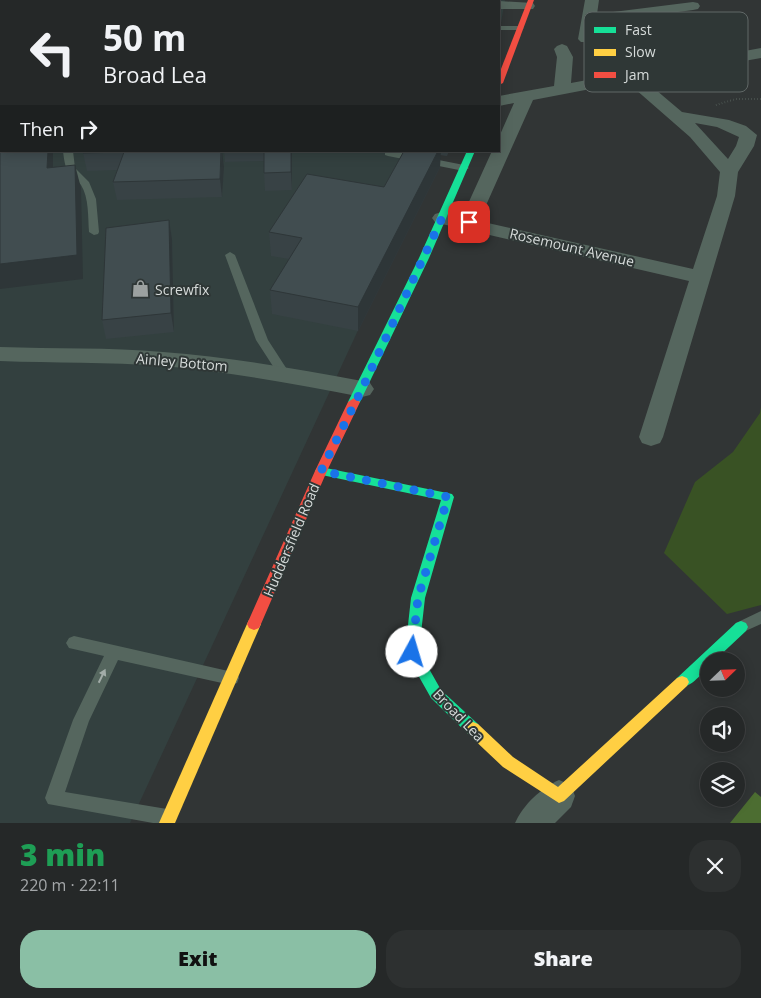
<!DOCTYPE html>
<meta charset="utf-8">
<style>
:root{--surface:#252828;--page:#2d3030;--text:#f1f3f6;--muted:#a3a6a8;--line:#424445;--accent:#8abfa5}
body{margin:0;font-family:"Open Sans",sans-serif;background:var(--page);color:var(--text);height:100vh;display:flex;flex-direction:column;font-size:19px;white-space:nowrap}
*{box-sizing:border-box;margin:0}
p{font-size:16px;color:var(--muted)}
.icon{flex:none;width:28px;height:28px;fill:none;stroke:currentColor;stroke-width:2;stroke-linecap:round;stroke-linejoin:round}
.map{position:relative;height:823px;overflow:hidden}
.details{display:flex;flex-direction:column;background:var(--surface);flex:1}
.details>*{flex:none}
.banner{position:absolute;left:0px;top:0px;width:500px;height:152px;box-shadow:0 2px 12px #0003,0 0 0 1px var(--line);background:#252828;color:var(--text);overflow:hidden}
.needle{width:32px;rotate:67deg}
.tools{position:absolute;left:700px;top:652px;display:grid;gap:10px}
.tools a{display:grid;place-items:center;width:45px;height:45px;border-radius:50%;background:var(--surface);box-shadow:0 2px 12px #0003,0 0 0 1px var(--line);font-size:25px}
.pin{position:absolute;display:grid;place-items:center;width:42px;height:42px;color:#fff;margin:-21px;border-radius:10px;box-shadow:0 2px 8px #0006}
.me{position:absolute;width:55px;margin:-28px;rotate:6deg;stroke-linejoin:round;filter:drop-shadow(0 0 4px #0008)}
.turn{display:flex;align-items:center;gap:18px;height:105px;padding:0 20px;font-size:22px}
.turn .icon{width:65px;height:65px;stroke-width:2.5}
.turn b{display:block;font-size:35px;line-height:42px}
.then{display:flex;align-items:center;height:48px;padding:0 20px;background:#0003;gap:10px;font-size:19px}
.round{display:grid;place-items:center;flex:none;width:52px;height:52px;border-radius:20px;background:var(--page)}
.summary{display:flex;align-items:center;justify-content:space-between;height:85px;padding:0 20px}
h1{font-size:30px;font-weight:800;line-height:38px;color:#1e9e55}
.action{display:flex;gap:10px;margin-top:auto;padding:10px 20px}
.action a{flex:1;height:58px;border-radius:20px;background:var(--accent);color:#111;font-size:20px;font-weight:800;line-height:58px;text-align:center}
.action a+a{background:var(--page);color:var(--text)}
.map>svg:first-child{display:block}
.built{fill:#33403f}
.green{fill:#395224}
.forest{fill:#4c6d31}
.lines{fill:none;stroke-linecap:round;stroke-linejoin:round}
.path{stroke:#5a6660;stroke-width:2;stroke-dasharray:0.5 2.5;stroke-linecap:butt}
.lane{fill:#55665e;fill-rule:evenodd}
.street{fill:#55665e;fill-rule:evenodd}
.fast{fill:#16e098;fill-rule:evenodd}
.slow{fill:#ffcf43;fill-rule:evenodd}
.jam{fill:#f24e42;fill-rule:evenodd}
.wall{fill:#384245}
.shaded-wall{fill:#2e3638}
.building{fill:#414d50;stroke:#2e3638}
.oneway{fill:#a2aca8}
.route{stroke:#1a73e8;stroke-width:9;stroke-dasharray:0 16.2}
.labels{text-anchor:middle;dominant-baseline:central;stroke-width:4;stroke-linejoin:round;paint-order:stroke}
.street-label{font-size:14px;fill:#d6dbda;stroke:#2f3736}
.poi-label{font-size:14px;fill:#d6dbda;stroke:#2f3736;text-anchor:start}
.key{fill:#2f3736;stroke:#616867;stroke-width:1}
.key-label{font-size:14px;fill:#d6dbda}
</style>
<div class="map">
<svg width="761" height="823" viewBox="0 0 761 823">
<rect width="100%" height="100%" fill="#313535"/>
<polygon class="built" points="0,0 505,0 499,34 499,1 1,1 1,151 441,151 130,823 0,823"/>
<polygon class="green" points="761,407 761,605 727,614 664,553 695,482 733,452 760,413"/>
<polygon class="forest" points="755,792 761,797 761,823 730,823"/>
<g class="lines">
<polyline class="path" points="716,105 736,99 761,99"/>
<g class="lane">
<rect x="456" y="0" width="8" height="1"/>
<polygon points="499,26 520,26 524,28 520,30 499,30"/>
<path d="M63,151h10l2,17 14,14 7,17 3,33 -1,2 -4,1 -5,-3c-1,-14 0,-35 -8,-47 -12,-18 -15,-7 -18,-34z"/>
<polygon points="385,151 393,151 464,165 469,168 464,171 388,156 385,155"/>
<polygon points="230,252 235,255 268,340 290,374 288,377 280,377 256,340 225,255"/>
<polygon points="761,611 761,624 741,633 736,631 733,627 736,623"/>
<polygon points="74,636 237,673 239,678 237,683 231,685 118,660 89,721 65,792 167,809 173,811 176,817 173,823 153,823 48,804 45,798 73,720 104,656 69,648 66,643 69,638"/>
</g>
<g class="street">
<polygon points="585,0 599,0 597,14 693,2 698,3 700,6 698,9 693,10 596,23 591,42 581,42 578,39"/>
<polygon points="497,1 499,1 533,3 535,6 533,9 499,9 499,1"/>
<path d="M562,44l5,2 6,11 -2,26 190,-35v10l-118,21 39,33 47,8 17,6 11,9 -3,11 -16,26 -3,24 -72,241 -3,6 -9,3 -9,-3 -3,-6 50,-156 -247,-57 -7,-2 -3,-4 3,-4 7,-2 20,5 30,-66h7v-14l15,-34 -15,3v-10l55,-10 3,-29 -3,-8 3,-3zM627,82l63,55 30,35 -3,24 -24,73 -214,-48 54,-121zM695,123l22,4 22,10 -3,9 -8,13z"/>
<path d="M0,347c54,2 109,0 163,5 67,5 133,17 199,29l8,2 4,6 -4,6 -8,2c-66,-13 -132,-25 -199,-31 -54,-4 -109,-3 -163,-5z"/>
<path d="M559,780l12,5 4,11 -4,11 -16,16h-40c8,-18 26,-35 44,-43z"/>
</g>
<g class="fast">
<polygon points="467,151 475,151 429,258 360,402 354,406 350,405 348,402 419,258"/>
<polygon points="321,467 452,494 454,497 425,598 419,651 441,690 478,724 480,729 478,734 473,736 468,734 431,698 405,652 411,598 441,500 317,474 315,471 317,468"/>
<path d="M741,621l5,2 2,4 -2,4 -32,30h-5v5c-8,8 -20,25 -32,20l-2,-4 2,-4 59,-55z"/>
</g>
<g class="slow">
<polygon points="254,618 259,620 261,624 175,823 159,823 247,624 249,620"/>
<polygon points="682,676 687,678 689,682 687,686 564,801 559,803 503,767 468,734 466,729 468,724 473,722 478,724 513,757 558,787 677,678"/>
</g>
<g class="jam">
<polygon points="528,0 534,0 503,83 499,85 499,74"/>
<polygon points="354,398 360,402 327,471 261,624 259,628 254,630 249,628 247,624 315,471 348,402"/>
</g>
</g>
<g class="wall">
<polygon points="231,0 282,0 281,1 231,1"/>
<polygon points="222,151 224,167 222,197 117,200 113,182 117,170 87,171 83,153"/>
<polygon points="224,151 292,151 292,190 265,191 264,173 264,161 225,162"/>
<polygon points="404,151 449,151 447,156 440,155 440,167 358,331 272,314 270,290 289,259 271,256 269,232 384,187"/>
<polygon points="169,220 172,239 174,332 106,339 102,320"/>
</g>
<g class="shaded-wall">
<polygon points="1,78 1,89 0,84 0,79"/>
<polygon points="48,151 53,151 53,191 47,168"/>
<polygon points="222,151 224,167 222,197 220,179"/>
<polygon points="291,151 292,151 292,190 291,172"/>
<polygon points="438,151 441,151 440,167 358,331 358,307"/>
<polygon points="75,165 81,188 83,279 0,289 0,264"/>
<polygon points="169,220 172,239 174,332 171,313"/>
</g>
<g class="building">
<polygon points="0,57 1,57 1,78 0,79"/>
<polygon points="1,130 1,151 48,151 47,168 75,165 77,255 0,264 0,146"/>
<polygon points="83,151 221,151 220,179 113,182 124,152 83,153"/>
<polygon points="264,151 291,151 291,172 264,173"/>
<polygon points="404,151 438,151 358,307 270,290 302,238 269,232 307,174 384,187"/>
<polygon points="169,220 171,313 102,320 106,228"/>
</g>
<defs><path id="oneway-solid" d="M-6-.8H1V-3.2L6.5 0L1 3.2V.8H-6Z" transform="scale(1.25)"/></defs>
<use class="oneway" href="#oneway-solid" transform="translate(102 676) rotate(-64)"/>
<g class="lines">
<polyline class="route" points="412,652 418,598 448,497 321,471 362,389 442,218 469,222"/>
</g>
<defs>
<symbol id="shop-bare" viewBox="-9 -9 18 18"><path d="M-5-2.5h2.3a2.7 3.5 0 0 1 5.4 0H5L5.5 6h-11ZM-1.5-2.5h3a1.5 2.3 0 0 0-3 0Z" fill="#9ca1a0" stroke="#2f3736" stroke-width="2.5" paint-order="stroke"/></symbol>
</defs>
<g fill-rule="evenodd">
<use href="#shop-bare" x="128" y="276" width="25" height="25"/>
</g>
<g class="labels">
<g class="street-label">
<text transform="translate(572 247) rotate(13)">Rosemount Avenue</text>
<text transform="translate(182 362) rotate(5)">Ainley Bottom</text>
<text transform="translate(291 540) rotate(-67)">Huddersfield Road</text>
<text transform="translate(459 715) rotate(46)">Broad Lea</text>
</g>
<g class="poi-label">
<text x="155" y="289">Screwfix</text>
</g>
</g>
<rect x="584" y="12" width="164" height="80" rx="8" class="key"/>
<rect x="594" y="27" width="22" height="6" fill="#16e098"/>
<rect x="594" y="49" width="22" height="7" fill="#ffcf43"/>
<rect x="594" y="72" width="22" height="6" fill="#f24e42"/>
<g class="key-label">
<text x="625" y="35">Fast</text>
<text x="625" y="57">Slow</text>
<text x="625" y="80">Jam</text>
</g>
</svg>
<div class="tools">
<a><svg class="needle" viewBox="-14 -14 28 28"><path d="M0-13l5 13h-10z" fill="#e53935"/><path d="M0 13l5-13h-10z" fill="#a3a6a8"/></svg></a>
<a><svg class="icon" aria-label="sound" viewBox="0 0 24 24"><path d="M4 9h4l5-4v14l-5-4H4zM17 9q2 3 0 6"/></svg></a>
<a><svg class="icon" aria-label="layers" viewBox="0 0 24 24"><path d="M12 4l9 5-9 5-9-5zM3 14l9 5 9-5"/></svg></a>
</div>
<div class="pin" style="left:469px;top:222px;background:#d93025"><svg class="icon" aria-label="arrive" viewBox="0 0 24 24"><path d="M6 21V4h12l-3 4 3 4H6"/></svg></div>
<svg class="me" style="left:412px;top:652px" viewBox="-20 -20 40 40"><circle r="19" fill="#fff"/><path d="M0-13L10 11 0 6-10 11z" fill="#1a73e8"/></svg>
<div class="banner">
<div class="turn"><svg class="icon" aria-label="left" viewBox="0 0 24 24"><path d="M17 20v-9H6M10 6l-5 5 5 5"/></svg><div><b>50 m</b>Broad Lea</div></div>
<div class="then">Then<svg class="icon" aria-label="right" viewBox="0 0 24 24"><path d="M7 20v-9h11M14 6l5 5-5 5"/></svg></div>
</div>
</div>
<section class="details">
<div class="summary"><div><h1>3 min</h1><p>220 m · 22:11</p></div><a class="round"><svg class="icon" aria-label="close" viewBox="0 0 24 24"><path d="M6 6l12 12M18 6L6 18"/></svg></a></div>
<div class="action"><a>Exit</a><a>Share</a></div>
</section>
